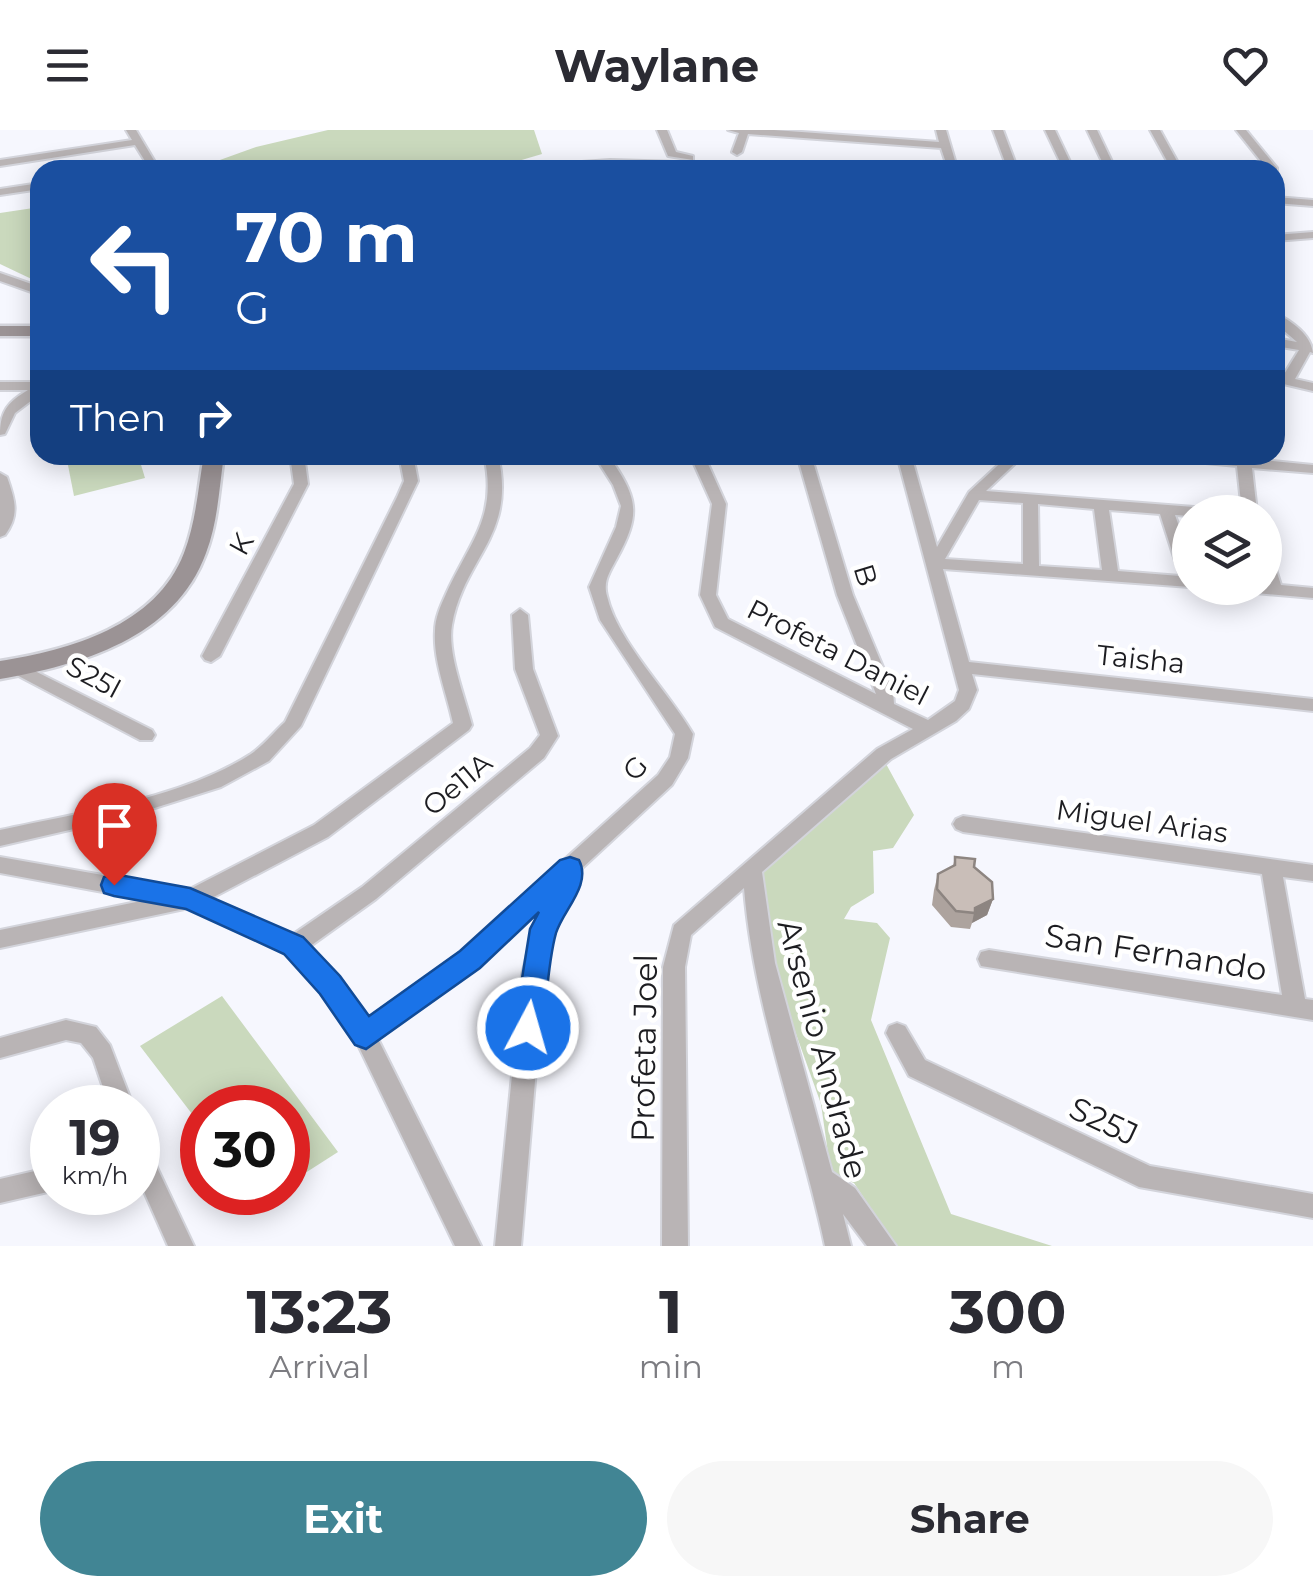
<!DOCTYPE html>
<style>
:root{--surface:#fff;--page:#f7f7f7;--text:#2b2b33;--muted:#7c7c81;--accent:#418594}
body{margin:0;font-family:Montserrat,sans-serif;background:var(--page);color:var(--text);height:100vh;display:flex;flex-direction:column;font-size:38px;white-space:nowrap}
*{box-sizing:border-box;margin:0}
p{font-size:32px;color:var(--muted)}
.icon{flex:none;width:55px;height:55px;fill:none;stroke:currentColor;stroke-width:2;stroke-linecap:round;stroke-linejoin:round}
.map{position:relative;height:1116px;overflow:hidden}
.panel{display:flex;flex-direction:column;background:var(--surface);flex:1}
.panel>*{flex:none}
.banner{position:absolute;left:30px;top:30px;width:1255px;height:305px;border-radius:30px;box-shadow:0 5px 25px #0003;background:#1a4fa0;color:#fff;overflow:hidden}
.fabs{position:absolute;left:1172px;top:365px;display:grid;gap:20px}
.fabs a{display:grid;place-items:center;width:110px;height:110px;border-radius:50%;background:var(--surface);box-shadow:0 5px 25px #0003;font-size:50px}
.speed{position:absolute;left:30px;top:955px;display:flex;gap:20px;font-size:50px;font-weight:700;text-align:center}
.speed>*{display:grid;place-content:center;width:130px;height:130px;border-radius:50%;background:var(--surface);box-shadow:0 5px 25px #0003;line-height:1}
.speed small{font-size:25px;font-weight:400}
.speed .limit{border:15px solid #d22;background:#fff;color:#111}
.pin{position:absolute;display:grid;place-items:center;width:85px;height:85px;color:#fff;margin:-102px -42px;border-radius:50% 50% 50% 0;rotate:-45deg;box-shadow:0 0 10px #0007}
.pin .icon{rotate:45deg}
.me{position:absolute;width:110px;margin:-55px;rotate:6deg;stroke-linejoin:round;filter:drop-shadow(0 0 8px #0008)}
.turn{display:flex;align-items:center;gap:35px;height:210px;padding:0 40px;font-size:45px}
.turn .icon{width:130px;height:130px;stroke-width:2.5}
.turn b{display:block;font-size:70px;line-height:85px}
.then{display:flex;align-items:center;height:95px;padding:0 40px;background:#0003;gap:20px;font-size:38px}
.eta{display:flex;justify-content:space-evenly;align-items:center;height:170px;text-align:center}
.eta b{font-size:60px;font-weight:700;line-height:70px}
.cta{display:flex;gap:20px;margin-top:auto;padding:20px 40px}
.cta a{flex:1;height:115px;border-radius:60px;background:var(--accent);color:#fff;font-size:40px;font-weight:700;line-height:115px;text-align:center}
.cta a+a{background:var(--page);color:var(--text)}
header{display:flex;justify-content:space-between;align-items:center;height:130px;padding:0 40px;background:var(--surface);font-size:45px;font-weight:700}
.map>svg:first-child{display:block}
.green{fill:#cad9bd}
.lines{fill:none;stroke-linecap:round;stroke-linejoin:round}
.street-casing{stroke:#d3d4db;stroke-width:4}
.secondary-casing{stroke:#d3d4db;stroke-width:5}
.street{fill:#b9b4b5;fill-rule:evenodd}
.secondary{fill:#9b9395;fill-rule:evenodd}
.wall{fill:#ada39e}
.shaded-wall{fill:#8d8581}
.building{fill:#c9beb8;stroke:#8d8581;stroke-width:2.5}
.route{fill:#1a73e8;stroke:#114b97;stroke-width:2.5}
.labels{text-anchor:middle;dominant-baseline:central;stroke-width:9;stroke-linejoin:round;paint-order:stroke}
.street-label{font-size:28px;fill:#1d1d21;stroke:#fff}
.near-street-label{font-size:32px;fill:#1d1d21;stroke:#fff}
</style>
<header><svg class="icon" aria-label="menu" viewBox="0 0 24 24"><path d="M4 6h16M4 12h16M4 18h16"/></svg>Waylane<svg class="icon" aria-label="heart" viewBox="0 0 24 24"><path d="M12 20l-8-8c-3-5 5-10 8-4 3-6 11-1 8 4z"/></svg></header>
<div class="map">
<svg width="1313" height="1116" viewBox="0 0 1313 1116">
<rect width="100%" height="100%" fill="#f6f7fe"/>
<g class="green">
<polygon points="328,0 534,0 542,24 487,40 192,40 256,17"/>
<polygon points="40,77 40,153 0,134 0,83"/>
<polygon points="66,325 138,325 145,348 74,366"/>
<polygon points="885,632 914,685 893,718 873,721 874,763 851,777 844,789 877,793 890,808 871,890 951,1084 1052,1116 896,1116 854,1053 831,1044 821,974 775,845 762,789 762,737"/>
<polygon points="222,866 338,1022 288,1054 288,978 202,978 202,997 140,916"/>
</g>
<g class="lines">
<defs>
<g id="street">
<polygon points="126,0 136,0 155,32 146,40 135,40 145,31 135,15 0,36 0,30 132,10"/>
<polygon points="657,0 667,0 676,22 693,26 693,30 668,26"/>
<polygon points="728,0 774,0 939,12 936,0 946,0 956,34 947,36 941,18 748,4 742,22 737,25 732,22 739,3"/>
<polygon points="993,0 1003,0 1018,40 1008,40"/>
<polygon points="1045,0 1055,0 1074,40 1064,40"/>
<polygon points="1087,0 1097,0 1116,40 1106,40"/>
<polygon points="1150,0 1160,0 1182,40 1172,40"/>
<polygon points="1236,0 1246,0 1277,38 1277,42 1268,40"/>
<polygon points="610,30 845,37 850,40 610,36 506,40 511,37"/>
<polygon points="40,53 40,59 0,65 0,59"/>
<polygon points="1275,67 1313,70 1313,76 1275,73"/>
<polygon points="1313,102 1313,108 1275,111 1275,105"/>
<polygon points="0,143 40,157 40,165 0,151"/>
<path d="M1275,183c17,8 36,22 38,40l-3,-1 -15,27 18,4v8l-38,-9v-6h8l16,-26 -24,-4v-8l22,4 -22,-19z"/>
<path d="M0,252h40v12l-25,19 -10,21 -5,1c0,-24 8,-33 28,-45h-28z"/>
<polygon points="290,325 304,325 308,354 220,526 211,532 205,530 202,526 294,354"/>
<path d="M399,325h14l5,26 -117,245 -32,35 -48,26 -95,30 -126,29v-16c81,-18 181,-31 251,-76 13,-9 23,-22 34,-32l112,-225 7,-16z"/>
<path d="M484,325h14c19,81 -34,102 -46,170 -5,28 13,72 20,100l-3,5 -141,107 -118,62 82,36 70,-48 168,-139 10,-13 -25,-66 -3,-54 8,-6 8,6 5,54 25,67 -14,22 -168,141 -67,48 29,31 30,43 94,-69 196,-177 12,-18 5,-23 -75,-114 -11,-33 27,-60 5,-21 -8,-21 -19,-30h14c30,43 34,58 8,105 -7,13 -13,22 -9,36 10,45 62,96 86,138l-5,24 -16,27 -93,86 -5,23 -21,37 -9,44 -23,271h-26l27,-271 11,-46 18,-32 -73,69 -100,73 103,207h-26l-98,-203 -35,-51 -35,-40 -98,-44 -189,40v-18l146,-30 -146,-27v-16l188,33 126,-65 139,-102c-6,-29 -20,-62 -18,-92 0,-13 6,-26 11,-37 24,-53 52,-77 38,-139z"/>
<path d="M690,325h14l22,49 -10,91 12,24 148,75 -39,-99 -40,-140h14l42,140 40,96 1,13 34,16 27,-19 4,-11 -62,-235h14l26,92 32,-55 40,-37h15l-38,36 208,16 8,5h-12v4l-15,-1 15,43v29l-247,-18 26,93 344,37v12l-341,-37 5,16 -8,19 -13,12 -65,38 -129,113 13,91 57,209 23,16 41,58h-29l-24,-32 8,32h-26c-25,-119 -71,-235 -81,-358l-53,47 -6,32 3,279h-26l1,-279 11,-42 203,-176 36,-20 -198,-102 -15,-32 12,-91zM979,370l44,3v61l-78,-5zM1038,374l56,5 8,61 -63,-4zM1109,380l51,4 20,62 -62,-5z"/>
<polygon points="1157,325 1236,327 1236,325 1250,325 1251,329 1313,335 1313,343 1252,338 1257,382 1242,382 1237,336 1164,329"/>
<path d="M0,343l7,4c8,23 13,38 -2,58l-5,2z"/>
<polygon points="1265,425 1273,430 1281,455 1313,458 1313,468 1245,462 1243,458 1265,458"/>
<polygon points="17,532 152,600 155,605 152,610 140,610 11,542 8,538 11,534"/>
<polygon points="963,686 1313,735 1313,751 1283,747 1305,869 1313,870 1313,890 981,836 978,829 981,822 989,820 1282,865 1262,744 963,702 956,699 953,694 956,689"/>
<polygon points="66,890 96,897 110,915 134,978 110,978 93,928 81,913 66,910 0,928 0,908"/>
<polygon points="897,893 905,896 925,930 1150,1036 1313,1064 1313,1088 1139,1057 909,946 886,903 889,896"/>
<polygon points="138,1010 146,1014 194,1116 168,1116 138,1048"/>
<polygon points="52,1037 52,1061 0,1073 0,1049"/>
</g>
<g id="secondary">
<rect x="0" y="196" width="40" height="10"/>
<path d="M204,325h20c-5,33 -6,67 -18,98 -31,85 -125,112 -206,126v-18c70,-11 156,-35 184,-108 12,-31 14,-65 20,-98z"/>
</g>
</defs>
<use href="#street" class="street-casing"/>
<use href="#secondary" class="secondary-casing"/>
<use href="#street" class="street"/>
<use href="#secondary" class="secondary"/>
</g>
<polygon class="wall" points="955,727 974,737 993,769 987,785 972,793 970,799 951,797 932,775 934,760 938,744 953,736"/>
<polygon class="shaded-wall" points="993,769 987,785 972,793 975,778"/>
<polygon class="building" points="955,727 975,729 974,737 992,752 993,769 975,778 975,783 956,781 937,759 938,744 955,735"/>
<path class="route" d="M570,727l9,3c13,25 -16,50 -23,73 -8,29 -9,64 -13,95l-5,9 -10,4 -10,-4 -4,-9 16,-99 9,-17 -59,56 -114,81 -11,-4 -35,-51 -36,-40 -98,-45 -72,-13 -10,-3 -3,-8 3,-8 10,-3 76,14 113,49 37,39 29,40 91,-65 100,-91z"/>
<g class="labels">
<g class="street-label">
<text transform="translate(241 414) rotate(-61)">K</text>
<text transform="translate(866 445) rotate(73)">B</text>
<text transform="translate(838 522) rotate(27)">Profeta Daniel</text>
<text transform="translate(1141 529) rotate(6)">Taisha</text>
<text transform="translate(94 547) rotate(28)">S25I</text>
<text transform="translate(635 638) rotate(-46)">G</text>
<text transform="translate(457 654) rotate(-40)">Oe11A</text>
<text transform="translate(1142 691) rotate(8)">Miguel Arias</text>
</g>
<g class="near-street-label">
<text transform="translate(1156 822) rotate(9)">San Fernando</text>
<text transform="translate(644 918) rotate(-89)">Profeta Joel</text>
<text transform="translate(823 919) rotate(75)">Arsenio Andrade</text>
<text transform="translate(1104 991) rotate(25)">S25J</text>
</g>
</g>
</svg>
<div class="fabs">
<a><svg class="icon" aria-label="layers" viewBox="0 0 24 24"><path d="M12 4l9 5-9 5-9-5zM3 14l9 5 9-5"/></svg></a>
</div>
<div class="speed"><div>19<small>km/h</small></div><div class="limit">30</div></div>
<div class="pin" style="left:114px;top:755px;background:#d93025"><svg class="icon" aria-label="arrive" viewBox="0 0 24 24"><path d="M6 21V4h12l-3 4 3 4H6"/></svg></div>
<svg class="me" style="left:528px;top:898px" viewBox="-20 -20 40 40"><circle r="17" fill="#1a73e8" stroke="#fff" stroke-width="3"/><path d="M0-11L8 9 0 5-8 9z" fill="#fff"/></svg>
<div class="banner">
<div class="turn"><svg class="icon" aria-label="left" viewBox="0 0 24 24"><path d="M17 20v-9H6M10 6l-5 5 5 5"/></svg><div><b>70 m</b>G</div></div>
<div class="then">Then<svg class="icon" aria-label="right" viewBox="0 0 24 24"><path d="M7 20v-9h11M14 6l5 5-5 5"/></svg></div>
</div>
</div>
<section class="panel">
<div class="eta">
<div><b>13:23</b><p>Arrival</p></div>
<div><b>1</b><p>min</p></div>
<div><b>300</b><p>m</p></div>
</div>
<div class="cta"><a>Exit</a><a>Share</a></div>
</section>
